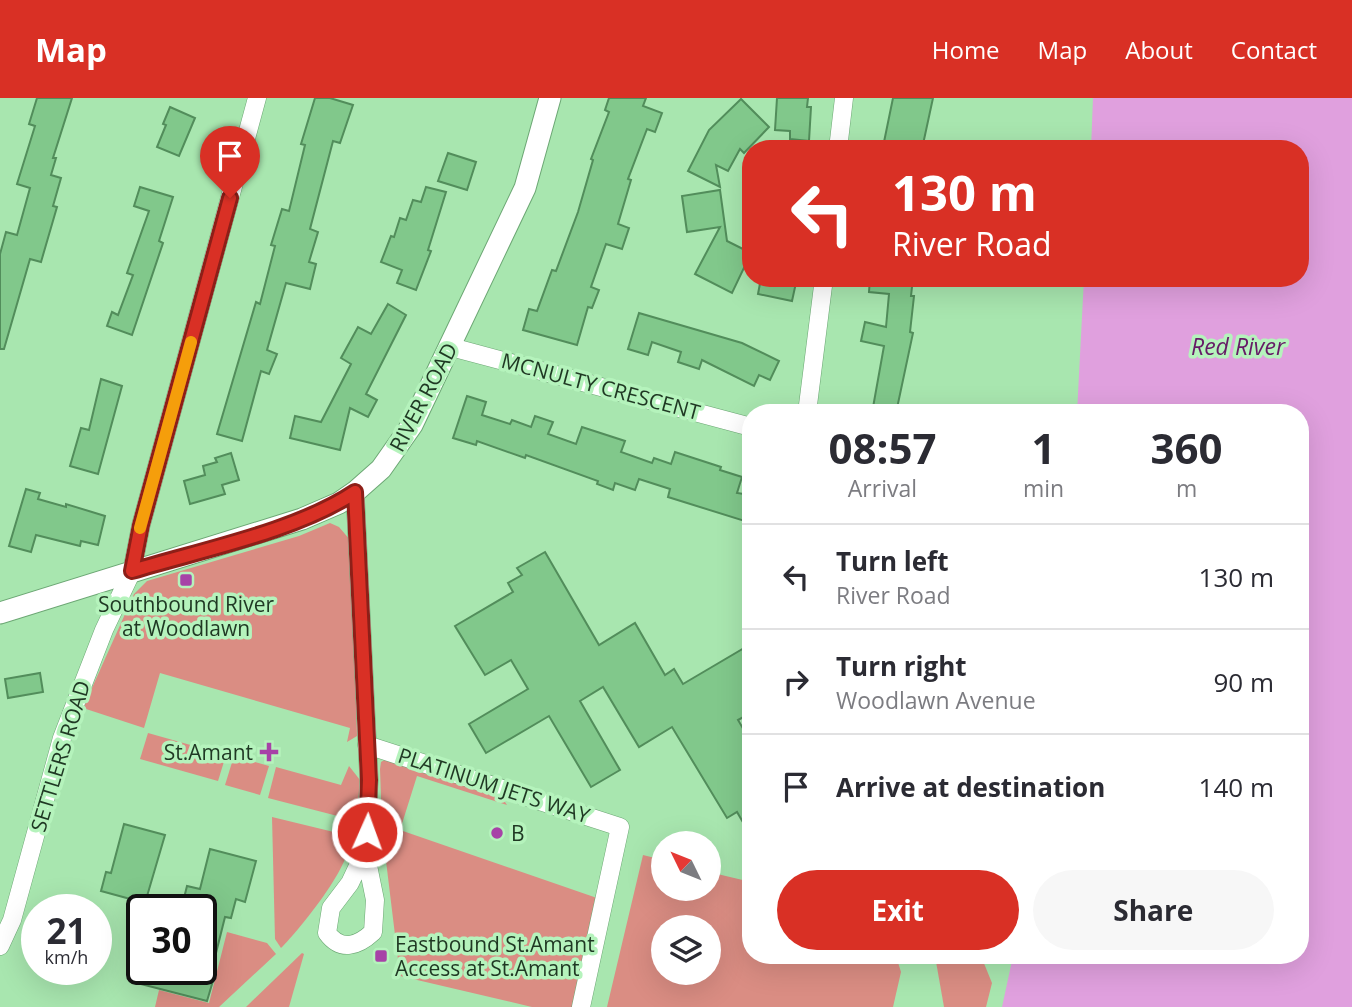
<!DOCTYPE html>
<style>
:root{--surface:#fff;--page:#f7f7f7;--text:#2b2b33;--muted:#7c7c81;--line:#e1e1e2;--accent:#d93025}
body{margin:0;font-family:"Open Sans",sans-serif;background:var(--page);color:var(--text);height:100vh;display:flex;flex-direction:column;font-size:26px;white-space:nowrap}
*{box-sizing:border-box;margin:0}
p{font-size:23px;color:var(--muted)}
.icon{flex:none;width:38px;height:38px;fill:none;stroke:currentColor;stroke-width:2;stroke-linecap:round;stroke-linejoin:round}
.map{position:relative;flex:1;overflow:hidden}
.drawer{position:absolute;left:742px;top:306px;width:567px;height:560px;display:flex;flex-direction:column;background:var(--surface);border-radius:28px;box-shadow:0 7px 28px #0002}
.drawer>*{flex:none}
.top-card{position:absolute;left:742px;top:42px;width:567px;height:147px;border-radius:28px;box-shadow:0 7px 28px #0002;background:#d93025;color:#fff;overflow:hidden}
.needle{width:46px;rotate:313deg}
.controls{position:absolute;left:651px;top:733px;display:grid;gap:14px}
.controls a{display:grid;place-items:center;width:70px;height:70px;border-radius:50%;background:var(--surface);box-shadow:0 7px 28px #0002;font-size:35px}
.speed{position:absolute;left:21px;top:796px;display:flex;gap:14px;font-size:35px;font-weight:700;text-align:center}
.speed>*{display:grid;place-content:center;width:91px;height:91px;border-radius:50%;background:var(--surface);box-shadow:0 7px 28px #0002;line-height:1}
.speed small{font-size:18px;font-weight:400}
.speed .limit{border:4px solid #111;border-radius:10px;background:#fff;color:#111}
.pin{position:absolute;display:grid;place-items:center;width:60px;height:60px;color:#fff;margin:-72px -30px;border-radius:50% 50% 50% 0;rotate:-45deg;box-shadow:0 0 7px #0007}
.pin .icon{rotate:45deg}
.me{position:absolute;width:77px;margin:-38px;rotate:2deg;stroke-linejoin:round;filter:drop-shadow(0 0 5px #0008)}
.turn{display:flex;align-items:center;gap:24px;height:147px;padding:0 35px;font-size:32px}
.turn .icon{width:91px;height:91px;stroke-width:2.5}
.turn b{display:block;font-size:49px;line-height:60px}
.eta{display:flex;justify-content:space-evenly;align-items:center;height:119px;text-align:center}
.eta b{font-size:42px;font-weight:700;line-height:49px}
.action{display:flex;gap:14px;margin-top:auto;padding:14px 35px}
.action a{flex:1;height:80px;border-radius:42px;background:var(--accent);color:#fff;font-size:28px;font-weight:700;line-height:80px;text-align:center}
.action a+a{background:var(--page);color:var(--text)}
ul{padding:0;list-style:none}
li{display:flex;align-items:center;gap:21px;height:105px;padding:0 35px;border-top:2px solid var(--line)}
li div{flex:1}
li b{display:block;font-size:26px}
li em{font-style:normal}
header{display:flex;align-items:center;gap:42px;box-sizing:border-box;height:98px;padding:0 35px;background:var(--accent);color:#fff}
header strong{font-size:33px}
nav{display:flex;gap:38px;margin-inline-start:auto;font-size:24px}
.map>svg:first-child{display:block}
.green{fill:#da8d83;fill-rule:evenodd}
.water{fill:#e0a0de}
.building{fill:#81c88b;stroke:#528d5b;stroke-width:2}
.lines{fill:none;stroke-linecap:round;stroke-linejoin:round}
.minor-casing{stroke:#6ca774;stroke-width:19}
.tertiary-casing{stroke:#6ca774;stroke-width:23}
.minor{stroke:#fff;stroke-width:18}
.tertiary{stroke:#fff;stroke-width:21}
.route-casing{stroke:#8d1f18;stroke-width:18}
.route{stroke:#d93025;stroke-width:12}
.slow{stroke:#f59e0b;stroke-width:12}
.poi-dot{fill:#a742a7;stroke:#b5f3bc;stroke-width:2.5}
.labels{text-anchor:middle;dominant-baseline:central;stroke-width:7;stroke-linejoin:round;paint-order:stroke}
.street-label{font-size:21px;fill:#1f3823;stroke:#b5f3bc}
.poi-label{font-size:21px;fill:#1f3823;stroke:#b5f3bc;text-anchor:start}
.water-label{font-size:23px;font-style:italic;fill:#661b66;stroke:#b5f3bc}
</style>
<header>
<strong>Map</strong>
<nav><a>Home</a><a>Map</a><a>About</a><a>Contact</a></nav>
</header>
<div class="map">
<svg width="1352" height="909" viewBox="0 0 1352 909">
<rect width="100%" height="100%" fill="#a8e6af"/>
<g class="green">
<polygon points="330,425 339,429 351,443 357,638 347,644 350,630 160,575 144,630 83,610 134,496 147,483 299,438"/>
<polygon points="148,635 226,657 218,683 140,661"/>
<polygon points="234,658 269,668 260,697 225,687"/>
<polygon points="386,661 503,701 507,707 417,678 400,732 597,800 575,909 532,909 400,878 382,730 380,671 381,664"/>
<polygon points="349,668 360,682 357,720 353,722 268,700 276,669 341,687"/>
<path d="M272,719l70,17 7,4c6,24 -50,92 -68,110l-6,-9z"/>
<path d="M643,757l20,5v29h46v-17l42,10v74h145l5,16 -8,35h-286zM663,830h46v45h-46z"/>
<polygon points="227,834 267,845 276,856 219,909 155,909 159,892 209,905"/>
<polygon points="302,855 304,856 289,909 246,909"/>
<polygon points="935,858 981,858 992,885 986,909 944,909"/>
</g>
<polygon class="water" points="1093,0 1352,0 1352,909 1002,909 1013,858 1300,858 1300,315 1077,315 1084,180 1300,180 1300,51 1091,51"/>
<g class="building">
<polygon points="37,0 72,0 53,60 56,60 51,77 61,80 53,108 57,109 41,164 30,161 4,251 0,251 0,156 6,134 17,137 30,90 17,86 35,28 29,26"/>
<polygon points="315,0 330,0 353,7 340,45 333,43 310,131 318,134 309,164 316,166 310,191 286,185 267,252 277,256 269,276 261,273 242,343 217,336 256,204 260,206 275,148 271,147 282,111 289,113 305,47 301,46"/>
<polygon points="609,0 646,0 643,8 662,15 655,34 647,31 628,81 631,82 618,126 629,130 622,151 606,146 591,189 599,192 592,210 588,209 577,247 523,232 529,211 537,213 552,172 556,173 578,114 593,62 591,61 609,14 605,12"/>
<polygon points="777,0 808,0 807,9 811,9 809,43 790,41 790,33 775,32"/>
<polygon points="893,0 933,0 922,51 896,51 897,46 884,44"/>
<polygon points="741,1 769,29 744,55 740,51 728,73 716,67 720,89 688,73 709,32"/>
<polygon points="170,9 195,20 179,58 157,49 166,27 163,26"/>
<polygon points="448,55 476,64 467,92 438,83"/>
<polygon points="140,89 173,99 159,143 163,145 132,237 107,228 112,214 118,217 133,177 127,175 149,113 134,108"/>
<polygon points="426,89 446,94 428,152 431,153 416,192 397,185 402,172 381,164 391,138 394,139 400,120 406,122 413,102 421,104"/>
<polygon points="720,92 727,143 751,155 732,195 695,176 720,129 687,134 682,98"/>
<polygon points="761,180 797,180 792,203 758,196"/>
<polygon points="870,180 913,180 911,198 914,198 910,234 913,235 896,315 872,315 884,248 861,243 865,224 886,229 889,196 869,194"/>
<polygon points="388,206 406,217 366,296 377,302 368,319 350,310 340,352 290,340 295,318 321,324 351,266 341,260 358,229 371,236"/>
<polygon points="639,215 742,245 779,263 770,282 759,277 754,288 702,262 699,271 678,264 681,254 652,244 648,257 628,251"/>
<polygon points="101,281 122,288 98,376 70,368 81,330 89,332"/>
<polygon points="467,298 486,304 482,317 510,326 512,322 531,329 535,318 553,324 548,336 576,346 582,329 625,343 621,354 652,365 654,360 671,366 675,354 721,369 720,372 742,379 737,395 751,397 751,425 668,399 670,391 639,381 635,392 615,385 613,392 597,386 598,383 526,357 525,360 477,343 476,347 453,340"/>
<polygon points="231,355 239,382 222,387 225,396 190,406 184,383 205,377 203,368 217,364 215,360"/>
<polygon points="26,391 40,395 38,401 66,409 66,406 105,418 98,447 81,443 80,448 36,437 31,454 9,448"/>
<polygon points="545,454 599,547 635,525 665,577 674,571 683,586 751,546 751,615 738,622 751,644 751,738 737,714 727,720 672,629 639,649 603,589 580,603 620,672 591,689 549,618 486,655 469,626 528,591 511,562 485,577 455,528 513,494 508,485 522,477 517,470"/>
<polygon points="40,575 43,594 8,600 5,581"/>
<polygon points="124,726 165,737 145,805 101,793 106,774 111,775"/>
<polygon points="210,751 256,763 245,804 236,801 231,820 225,819 211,875 215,876 207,903 137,885 140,872 201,872 201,812 181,812 187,788 200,791"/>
</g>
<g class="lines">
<defs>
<g id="minor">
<polyline points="838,51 844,0"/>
<polyline points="451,249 751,329"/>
<polyline points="807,315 824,180"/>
<path d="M355,394l14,288 -4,71 10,49 -2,32c-15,14 -32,20 -46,1l4,-25 19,-25 15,-32"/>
<polyline points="367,647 620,729 581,909"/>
<polyline points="0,848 12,822 62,640 104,532 132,473 141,427 257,0"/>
</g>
<polyline id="tertiary" points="0,515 302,421 339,405 355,394 381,371 412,327 525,90 550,0"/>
</defs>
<use href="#minor" class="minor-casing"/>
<use href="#tertiary" class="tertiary-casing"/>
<use href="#minor" class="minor"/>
<use href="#tertiary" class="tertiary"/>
</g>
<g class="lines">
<defs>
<path id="route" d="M230,100l-89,327 -9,46c69,-21 165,-40 223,-79l14,288 -2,52"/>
</defs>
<use href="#route" class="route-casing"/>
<use href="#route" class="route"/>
<polyline class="slow" points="140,430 191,244"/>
</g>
<g class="poi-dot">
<rect x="179" y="475" width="14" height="14" rx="3.5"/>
<path d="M265.5 643.5h7v7h7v7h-7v7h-7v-7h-7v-7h7z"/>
<circle cx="497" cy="735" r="7"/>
<rect x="374" y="851" width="14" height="14" rx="3.5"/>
</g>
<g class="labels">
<g class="street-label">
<text transform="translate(601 288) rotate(15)">MCNULTY CRESCENT</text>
<text transform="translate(423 299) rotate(-62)">RIVER ROAD</text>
<text transform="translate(60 658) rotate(-73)">SETTLERS ROAD</text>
<text transform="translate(494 687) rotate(18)">PLATINUM JETS WAY</text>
</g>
<g class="poi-label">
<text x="186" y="506" text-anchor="middle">Southbound River<tspan x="186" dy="24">at Woodlawn</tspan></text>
<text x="253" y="654" text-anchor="end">St.Amant</text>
<text x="511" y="735">B</text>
<text x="395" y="846">Eastbound St.Amant<tspan x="395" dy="24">Access at St.Amant</tspan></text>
</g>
<g class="water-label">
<text x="1238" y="248">Red River</text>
</g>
</g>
</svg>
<div class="controls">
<a><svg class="needle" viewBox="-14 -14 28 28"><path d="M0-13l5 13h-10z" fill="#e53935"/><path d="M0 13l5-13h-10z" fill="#7c7c81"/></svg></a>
<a><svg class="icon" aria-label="layers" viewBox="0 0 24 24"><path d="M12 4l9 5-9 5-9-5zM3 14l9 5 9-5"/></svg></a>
</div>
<div class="speed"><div>21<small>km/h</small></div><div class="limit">30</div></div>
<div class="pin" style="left:230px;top:100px;background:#d93025"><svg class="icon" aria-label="arrive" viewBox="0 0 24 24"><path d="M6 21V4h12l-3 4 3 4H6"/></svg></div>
<svg class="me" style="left:367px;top:734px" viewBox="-20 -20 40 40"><circle r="17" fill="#d93025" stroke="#fff" stroke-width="3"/><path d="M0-11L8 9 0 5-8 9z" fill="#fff"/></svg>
<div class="top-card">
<div class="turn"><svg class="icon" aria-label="left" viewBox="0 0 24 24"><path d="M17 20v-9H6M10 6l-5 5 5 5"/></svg><div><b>130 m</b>River Road</div></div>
</div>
<section class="drawer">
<div class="eta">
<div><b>08:57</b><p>Arrival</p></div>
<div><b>1</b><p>min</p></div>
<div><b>360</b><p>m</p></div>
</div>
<ul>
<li><svg class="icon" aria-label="left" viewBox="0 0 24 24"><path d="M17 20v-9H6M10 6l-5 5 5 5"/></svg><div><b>Turn left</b><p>River Road</p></div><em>130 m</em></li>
<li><svg class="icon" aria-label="right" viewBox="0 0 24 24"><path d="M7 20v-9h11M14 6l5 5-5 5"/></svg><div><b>Turn right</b><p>Woodlawn Avenue</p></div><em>90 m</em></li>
<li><svg class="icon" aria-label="arrive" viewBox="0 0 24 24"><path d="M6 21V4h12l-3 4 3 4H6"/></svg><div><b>Arrive at destination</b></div><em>140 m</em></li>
</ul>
<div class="action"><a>Exit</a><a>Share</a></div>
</section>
</div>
